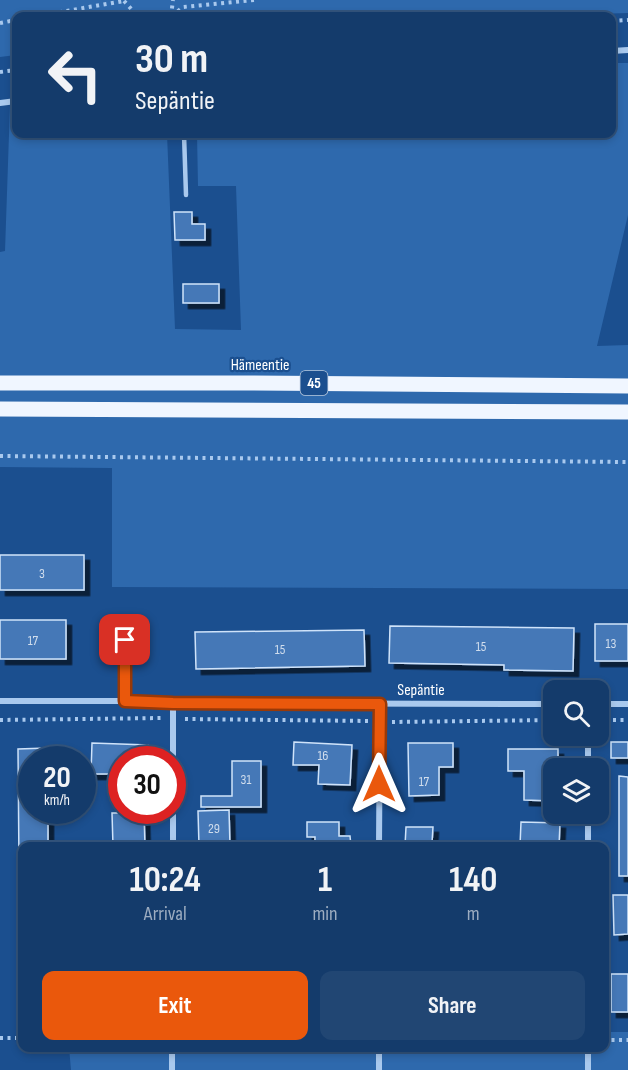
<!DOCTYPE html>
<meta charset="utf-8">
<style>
:root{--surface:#143b6b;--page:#214673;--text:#f1f3f6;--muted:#9dadc1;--line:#33557e;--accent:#ea580c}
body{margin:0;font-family:"Sofia Sans Condensed",sans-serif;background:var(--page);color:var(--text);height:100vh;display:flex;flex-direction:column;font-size:22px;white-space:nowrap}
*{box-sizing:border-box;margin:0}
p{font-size:20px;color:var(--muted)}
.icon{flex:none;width:33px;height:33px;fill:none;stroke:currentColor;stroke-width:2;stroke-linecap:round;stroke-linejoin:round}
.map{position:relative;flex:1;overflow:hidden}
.side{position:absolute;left:18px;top:842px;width:591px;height:210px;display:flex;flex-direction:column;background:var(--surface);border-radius:12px;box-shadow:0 3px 9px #0003,0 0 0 2px var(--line)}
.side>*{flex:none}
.banner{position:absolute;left:12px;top:12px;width:604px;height:126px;border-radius:12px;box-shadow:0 3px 9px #0003,0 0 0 2px var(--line);background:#143b6b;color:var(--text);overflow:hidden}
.tools{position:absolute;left:543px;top:680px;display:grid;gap:12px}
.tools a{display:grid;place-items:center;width:66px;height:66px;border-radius:12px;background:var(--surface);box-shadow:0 3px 9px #0003,0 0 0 2px var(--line);font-size:30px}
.speed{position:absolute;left:18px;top:746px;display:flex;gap:12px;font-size:30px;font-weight:700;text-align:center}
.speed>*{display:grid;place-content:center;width:78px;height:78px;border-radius:50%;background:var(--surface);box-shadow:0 3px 9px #0003,0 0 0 2px var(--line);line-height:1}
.speed small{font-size:15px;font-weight:400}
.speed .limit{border:9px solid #d22;background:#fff;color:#111}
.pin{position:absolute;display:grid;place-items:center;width:51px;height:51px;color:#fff;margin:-26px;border-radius:12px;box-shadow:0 3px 9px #0006}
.me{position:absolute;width:66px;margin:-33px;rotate:0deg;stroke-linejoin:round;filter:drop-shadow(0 0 4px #0008)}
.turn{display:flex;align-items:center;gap:21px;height:126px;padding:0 24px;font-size:27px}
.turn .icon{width:78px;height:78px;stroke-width:2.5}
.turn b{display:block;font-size:42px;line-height:51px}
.eta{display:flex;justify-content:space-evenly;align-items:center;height:102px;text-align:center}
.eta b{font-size:36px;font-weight:700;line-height:42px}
.cta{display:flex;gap:12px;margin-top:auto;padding:12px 24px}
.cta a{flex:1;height:69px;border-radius:12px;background:var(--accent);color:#fff;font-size:24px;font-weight:700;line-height:69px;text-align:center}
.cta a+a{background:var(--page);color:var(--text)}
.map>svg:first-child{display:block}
.green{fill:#2e69ad}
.building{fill:#4478b7;stroke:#cfe3fa;stroke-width:1.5;filter:url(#shadow)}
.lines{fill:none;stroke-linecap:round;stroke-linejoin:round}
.path{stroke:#a9c9ee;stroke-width:4;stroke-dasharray:3 4.5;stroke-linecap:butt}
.lane{stroke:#a9c9ee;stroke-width:4.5}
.street{stroke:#a9c9ee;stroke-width:6}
.primary{stroke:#f0f6ff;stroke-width:15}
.route-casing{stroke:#983908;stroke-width:15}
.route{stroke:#ea580c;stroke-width:10}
.labels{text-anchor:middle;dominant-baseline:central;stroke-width:4.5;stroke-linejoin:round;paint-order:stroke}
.number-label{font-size:14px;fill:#d0dded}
.shield{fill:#1b4f8f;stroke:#bbcadd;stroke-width:1.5}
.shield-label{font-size:15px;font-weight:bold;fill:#fff}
.street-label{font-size:16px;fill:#fff;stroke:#1b4f8f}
</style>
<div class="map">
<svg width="628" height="1070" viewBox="0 0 628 1070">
<defs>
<filter id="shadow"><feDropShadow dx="5.5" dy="5.5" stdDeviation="0" flood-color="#0009"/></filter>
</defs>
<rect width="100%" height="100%" fill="#1b4f8f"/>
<g class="green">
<polygon points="0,0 628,0 628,13 529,16 16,16 16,55 0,57"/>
<polygon points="612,63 628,63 628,215 597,346 628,345 628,589 112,587 112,468 0,467 0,252 5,251 10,105 16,105 16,134 167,134 175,329 241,330 236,186 198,186 197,134 612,134"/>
<polygon points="605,1032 628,1032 628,1070 71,1070 69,1047 604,1047"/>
</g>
<g class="building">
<polygon points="174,212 192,212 192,224 205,224 205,240 175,240"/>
<rect x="183" y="284" width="36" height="19"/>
<rect x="0" y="555" width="84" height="35"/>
<rect x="0" y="620" width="66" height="39"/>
<rect x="595" y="624" width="33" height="37"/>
<polygon points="390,626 574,628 573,671 504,670 504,665 389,663"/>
<polygon points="364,630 365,666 196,669 195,632"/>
<polygon points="294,742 352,745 350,785 318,784 319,765 293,765"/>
<rect x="611" y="742" width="17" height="16"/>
<polygon points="92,743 148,745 147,759 122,759 122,794 118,794 119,774 91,774"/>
<polygon points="408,743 453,743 453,767 439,767 439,795 409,796"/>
<polygon points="47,748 47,759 32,759 32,810 48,810 48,846 22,846 22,865 19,865 18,749"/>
<polygon points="508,749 558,749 558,768 554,768 554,801 524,800 524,771 508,771"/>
<polygon points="232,761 261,761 261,807 201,807 201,796 232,796"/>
<polygon points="619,776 628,777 628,876 619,876"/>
<polygon points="229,810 230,846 199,846 198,811"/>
<polygon points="112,813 144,813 145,846 113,846"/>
<polygon points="307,822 339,822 339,836 350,836 351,846 315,846 315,837 307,837"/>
<polygon points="521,822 560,823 559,846 520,846"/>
<polygon points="406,827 433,827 432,843 441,843 441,846 405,846"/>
<polygon points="613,895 628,895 628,934 614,935"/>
<rect x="611" y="974" width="17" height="38"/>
</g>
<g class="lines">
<g class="path">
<polyline points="124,1 135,13 164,16"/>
<polyline points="37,16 124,1"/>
<polyline points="171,16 173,0"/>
<polyline points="172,16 183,7 254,0"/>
<polyline points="612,21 628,20"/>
<polyline points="0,23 16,20"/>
<polyline points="0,72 16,70"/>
<polyline points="0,456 628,462"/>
<polyline points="185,719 370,721"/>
<polyline points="0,720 163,718"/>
<polyline points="598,720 628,720"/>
<polyline points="392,722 554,720"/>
<polyline points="0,1038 22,1038"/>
<polyline points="604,1040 628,1040"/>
</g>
<g class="lane">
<polyline points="184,134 186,195"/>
<polyline points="125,701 125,640"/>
</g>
<g class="street">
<polyline points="612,51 628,50"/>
<polyline points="0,103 16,101"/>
<polyline points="0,701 125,701 173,703 554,704"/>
<polyline points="173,703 173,846"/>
<polyline points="598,704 628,704"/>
<polyline points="588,768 588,735"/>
<polyline points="379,846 380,704"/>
<polyline points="588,846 588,813"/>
<polyline points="379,1047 379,1070"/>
<polyline points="172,1070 172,1047"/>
<polyline points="588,1070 588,1047"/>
</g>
<g class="primary">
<polyline points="0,383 250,383 628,386"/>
<polyline points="0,409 628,412"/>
</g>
</g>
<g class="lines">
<defs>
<polyline id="route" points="125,640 125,701 173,703 380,704 379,784"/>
</defs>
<use href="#route" class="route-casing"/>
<use href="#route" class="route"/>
</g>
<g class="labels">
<g class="number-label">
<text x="42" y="573">3</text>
<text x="33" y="640">17</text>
<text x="611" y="643">13</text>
<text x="481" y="646">15</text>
<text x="280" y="649">15</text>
<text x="323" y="755">16</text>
<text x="246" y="779">31</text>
<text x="424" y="781">17</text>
<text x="214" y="828">29</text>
</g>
<rect class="shield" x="300.5" y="371" width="27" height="24" rx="4.5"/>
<g class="shield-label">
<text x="314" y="383">45</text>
</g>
<g class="street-label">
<text x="260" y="365">Hämeentie</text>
<text x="421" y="690">Sepäntie</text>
</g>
</g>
</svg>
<div class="tools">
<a><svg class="icon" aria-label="search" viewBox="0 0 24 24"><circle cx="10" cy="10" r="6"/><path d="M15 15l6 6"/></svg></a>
<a><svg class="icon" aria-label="layers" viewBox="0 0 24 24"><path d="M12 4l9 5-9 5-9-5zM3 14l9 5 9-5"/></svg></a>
</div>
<div class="speed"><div>20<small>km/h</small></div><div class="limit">30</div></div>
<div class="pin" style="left:125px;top:640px;background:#d93025"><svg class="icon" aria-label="arrive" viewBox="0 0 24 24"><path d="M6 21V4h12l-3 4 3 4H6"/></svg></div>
<svg class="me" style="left:379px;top:784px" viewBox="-20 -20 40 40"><path d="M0-17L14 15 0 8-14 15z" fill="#ea580c" stroke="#fff" stroke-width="4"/></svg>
<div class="banner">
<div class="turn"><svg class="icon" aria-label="left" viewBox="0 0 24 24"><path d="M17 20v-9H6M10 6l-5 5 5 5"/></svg><div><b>30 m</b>Sepäntie</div></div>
</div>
<section class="side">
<div class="eta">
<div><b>10:24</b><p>Arrival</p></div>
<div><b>1</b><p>min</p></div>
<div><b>140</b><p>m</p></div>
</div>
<div class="cta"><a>Exit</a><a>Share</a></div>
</section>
</div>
